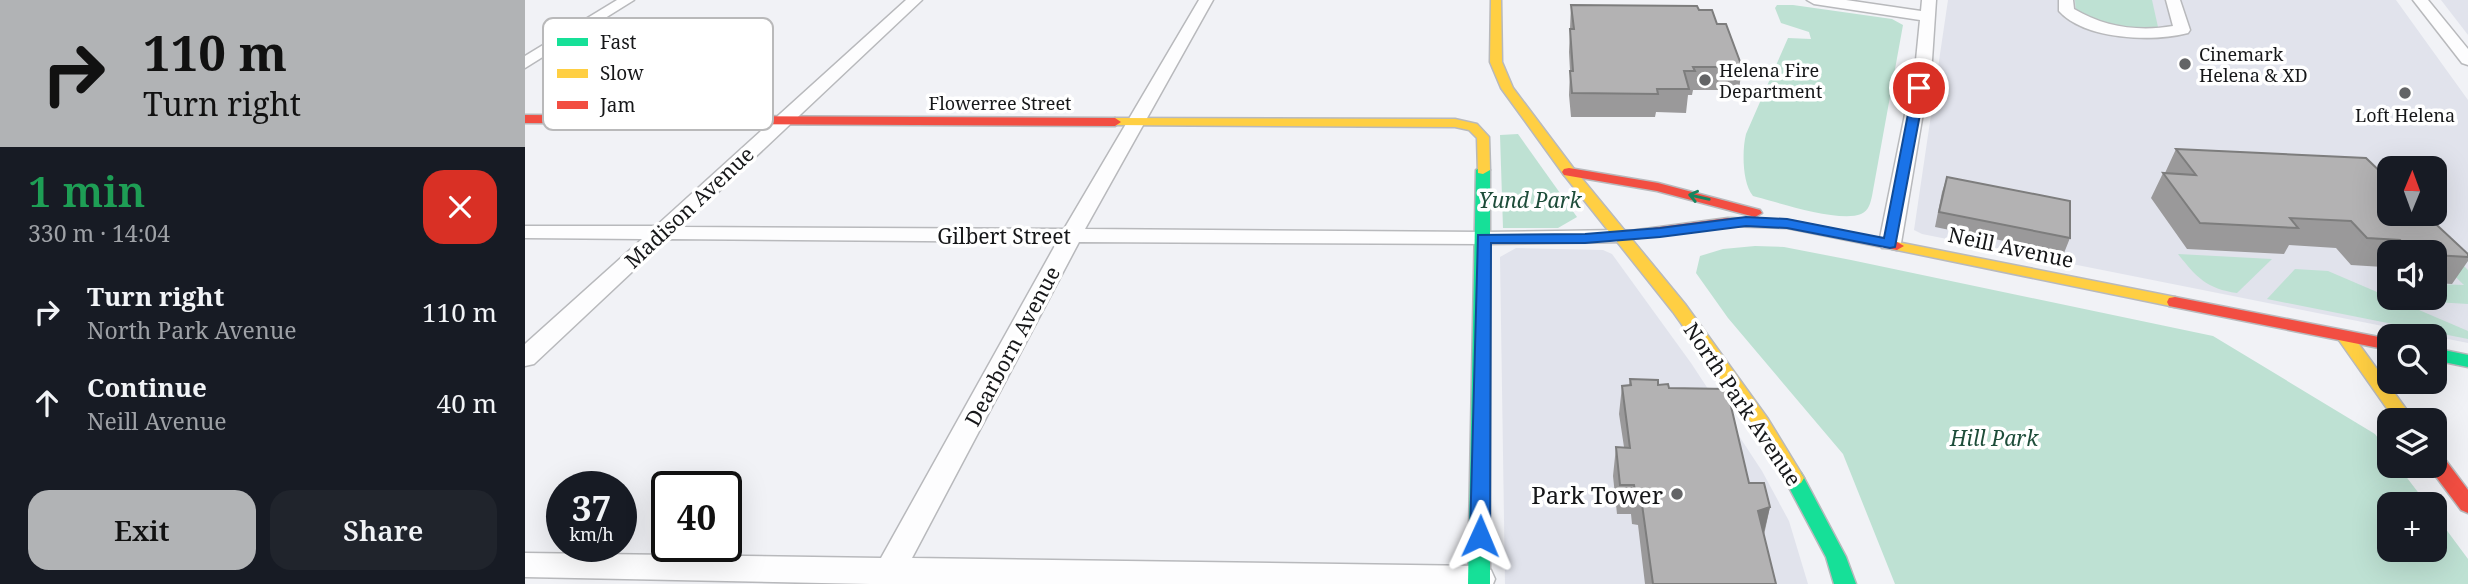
<!DOCTYPE html>
<meta charset="utf-8">
<style>
:root{--surface:#171b24;--page:#20242c;--text:#f1f3f6;--muted:#9ea1a6;--accent:#b1b3b5}
body{margin:0;font-family:"Noto Serif",serif;background:var(--page);color:var(--text);height:100vh;display:flex;flex-direction:column;font-size:26px;white-space:nowrap}
*{box-sizing:border-box;margin:0}
p{font-size:23px;color:var(--muted)}
.icon{flex:none;width:38px;height:38px;fill:none;stroke:currentColor;stroke-width:2;stroke-linecap:round;stroke-linejoin:round}
.map{position:relative;flex:1;overflow:hidden}
.panel{display:flex;flex-direction:column;background:var(--surface);width:525px}
.panel>*{flex:none}
.guide{background:#b1b3b5;color:#111;overflow:hidden}
.needle{width:46px;rotate:1deg}
.tools{position:absolute;left:1852px;top:156px;display:grid;gap:14px}
.tools a{display:grid;place-items:center;width:70px;height:70px;border-radius:14px;background:var(--surface);box-shadow:0 7px 28px #0002;font-size:35px}
.speed{position:absolute;left:21px;top:471px;display:flex;gap:14px;font-size:35px;font-weight:700;text-align:center}
.speed>*{display:grid;place-content:center;width:91px;height:91px;border-radius:50%;background:var(--surface);box-shadow:0 7px 28px #0002;line-height:1}
.speed small{font-size:18px;font-weight:400}
.speed .limit{border:4px solid #111;border-radius:10px;background:#fff;color:#111}
.pin{position:absolute;display:grid;place-items:center;width:60px;height:60px;color:#fff;margin:-30px;border:4px solid #fff;border-radius:50%;box-shadow:0 2px 7px #0007}
.me{position:absolute;width:77px;margin:-38px;rotate:1deg;stroke-linejoin:round;filter:drop-shadow(0 0 5px #0008)}
.turn{display:flex;align-items:center;gap:24px;height:147px;padding:0 28px;font-size:32px}
.turn .icon{width:91px;height:91px;stroke-width:2.5}
.turn b{display:block;font-size:49px;line-height:60px}
.round{display:grid;place-items:center;flex:none;width:74px;height:74px;border-radius:21px;background:var(--page)}
.overview{display:flex;align-items:center;justify-content:space-between;height:119px;padding:0 28px}
h1{font-size:42px;font-weight:600;line-height:52px;color:#1e9e55}
.action{display:flex;gap:14px;margin-top:auto;padding:14px 28px}
.action a{flex:1;height:80px;border-radius:21px;background:var(--accent);color:#111;font-size:28px;font-weight:600;line-height:80px;text-align:center}
.action a+a{background:var(--page);color:var(--text)}
ul{padding:0;list-style:none}
li{display:flex;align-items:center;gap:21px;height:91px;padding:0 28px}
li div{flex:1}
li b{display:block;font-size:26px}
li em{font-style:normal}
main{display:flex;flex:1;min-height:0}
.map>svg:first-child{display:block}
.built{fill:#e1e3ec;fill-rule:evenodd}
.green{fill:#bee1d3}
.lines{fill:none;stroke-linecap:round;stroke-linejoin:round}
.street-casing{stroke:#b8b9bc;stroke-width:3}
.fast-casing{stroke:#b8b9bc;stroke-width:3}
.slow-casing{stroke:#b8b9bc;stroke-width:3}
.jam-casing{stroke:#b8b9bc;stroke-width:3}
.street{fill:#fdfdfe;fill-rule:evenodd}
.fast{fill:#16e098;fill-rule:evenodd}
.slow{fill:#ffcf43;fill-rule:evenodd}
.jam{fill:#f24e42;fill-rule:evenodd}
.wall{fill:#9a999a}
.shaded-wall{fill:#7d7d7d}
.building{fill:#b3b2b3;stroke:#7d7d7d;stroke-width:2}
.oneway{stroke:#16865f}
.route{fill:#1a73e8;stroke:#114b97;stroke-width:2}
.poi-dot{fill:#636466;stroke:#fff;stroke-width:2.5}
.labels{text-anchor:middle;dominant-baseline:central;stroke-width:7;stroke-linejoin:round;paint-order:stroke}
.far-poi-label{font-size:18px;fill:#161719;stroke:#fff;text-anchor:start}
.far-street-label{font-size:18px;fill:#161719;stroke:#fff}
.park-label{font-size:21px;font-style:italic;fill:#1e4d3a;stroke:#fff}
.street-label{font-size:21px;fill:#161719;stroke:#fff}
.near-poi-label{font-size:24px;fill:#161719;stroke:#fff;text-anchor:end}
.key{fill:#fff;stroke:#b9b9ba;stroke-width:2}
.key-label{font-size:19px;fill:#161719}
</style>
<main>
<section class="panel">
<div class="guide">
<div class="turn"><svg class="icon" aria-label="right" viewBox="0 0 24 24"><path d="M7 20v-9h11M14 6l5 5-5 5"/></svg><div><b>110 m</b>Turn right</div></div>
</div>
<div class="overview"><div><h1>1 min</h1><p>330 m · 14:04</p></div><a class="round" style="background:#d93025;color:#fff"><svg class="icon" aria-label="close" viewBox="0 0 24 24"><path d="M6 6l12 12M18 6L6 18"/></svg></a></div>
<ul>
<li><svg class="icon" aria-label="right" viewBox="0 0 24 24"><path d="M7 20v-9h11M14 6l5 5-5 5"/></svg><div><b>Turn right</b><p>North Park Avenue</p></div><em>110 m</em></li>
<li><svg class="icon" aria-label="ahead" viewBox="0 0 24 24"><path d="M12 20V5M6 11l6-6 6 6"/></svg><div><b>Continue</b><p>Neill Avenue</p></div><em>40 m</em></li>
</ul>
<div class="action"><a>Exit</a><a>Share</a></div>
</section>
<div class="map">
<svg width="1943" height="584" viewBox="0 0 1943 584">
<rect width="100%" height="100%" fill="#f1f2f6"/>
<g class="built">
<path d="M1423,0h448l72,100v243l-546,-109 -8,-4zM1864,168h45v46h-45zM1864,252h45v46h-45z"/>
<polygon points="1916,0 1943,0 1943,35"/>
<polygon points="991,248 1078,250 1087,254 1166,363 1237,471 1264,521 1283,584 980,584 975,257"/>
</g>
<g class="green">
<polygon points="1550,0 1627,0 1633,27 1627,30 1579,25 1551,12"/>
<path d="M1252,5h16l99,14 11,6 -31,171c-2,8 -3,14 -11,18 -22,9 -84,-12 -108,-18 -11,-13 -11,-46 -7,-62l42,-96 23,1 -2,-7 -28,-9 -6,-15z"/>
<polygon points="993,134 1052,217 1033,228 978,228 975,135"/>
<polygon points="1886,214 1943,270 1943,304 1894,301 1891,298 1909,298 1909,284 1939,285 1909,256"/>
<polygon points="1230,246 1259,247 1326,260 1688,336 1850,434 1864,453 1864,466 1873,466 1902,504 1864,504 1864,550 1909,550 1909,513 1943,559 1943,584 1370,584 1318,454 1203,318 1171,273 1175,256 1198,249"/>
<path d="M1653,254l94,5 -35,34c-30,-4 -41,-16 -59,-39z"/>
<polygon points="1770,269 1803,271 1943,331 1943,339 1742,299"/>
</g>
<g class="lines">
<defs>
<g id="street">
<polygon points="92,0 109,0 0,68 0,56"/>
<polygon points="381,0 397,0 156,227 539,229 674,0 688,0 560,229 958,232 1097,230 1105,231 1108,236 1105,241 1097,242 958,244 554,242 387,558 955,566 966,570 970,579 968,584 345,584 0,577 0,553 356,558 532,242 142,239 9,364 0,366 0,344 117,239 0,238 0,226 131,226"/>
<polygon points="1282,0 1321,0 1396,11 1397,0 1411,0 1407,60 1376,243 1373,248 1357,248 1354,243 1391,60 1395,20 1289,4"/>
<path d="M1534,0h14l1,9c30,18 65,23 99,17l-7,-26h14l10,30 -2,3c-35,9 -103,7 -129,-22z"/>
<polygon points="1888,0 1903,0 1943,49 1943,65 1937,63"/>
</g>
<g id="fast">
<polygon points="958,166 965,170 965,584 943,584 951,170"/>
<polygon points="1909,348 1943,355 1943,367 1909,360"/>
<polygon points="1269,471 1276,473 1279,478 1321,557 1331,584 1309,584 1301,557 1259,478 1262,473"/>
</g>
<g id="slow">
<polygon points="966,0 976,0 977,62 988,88 1049,169 1160,304 1243,419 1279,478 1276,483 1269,485 1262,483 1231,429 1148,312 1039,175 976,88 965,62"/>
<polygon points="590,118 930,119 952,124 964,137 965,170 958,174 953,173 952,138 944,130 930,127 586,125 584,122"/>
<polygon points="1372,242 1650,297 1658,302 1650,307 1367,249 1365,246 1367,243"/>
<polygon points="1819,331 1825,332 1889,420 1870,420 1811,336"/>
</g>
<g id="jam">
<polygon points="0,115 590,118 596,122 590,126 0,123"/>
<polygon points="1044,168 1133,183 1235,210 1237,213 1230,217 1132,191 1039,175 1037,172 1039,169"/>
<polygon points="1203,218 1262,220 1372,242 1379,246 1372,250 1262,228 1203,226 1097,240 1090,236 1097,232"/>
<polygon points="1650,297 1864,339 1864,350 1644,306 1642,302 1644,298"/>
<polygon points="1909,452 1916,454 1943,490 1943,513 1936,510 1903,466 1909,466"/>
</g>
</defs>
<use href="#street" class="street-casing"/>
<use href="#fast" class="fast-casing"/>
<use href="#slow" class="slow-casing"/>
<use href="#jam" class="jam-casing"/>
<use href="#street" class="street"/>
<use href="#fast" class="fast"/>
<use href="#slow" class="slow"/>
<use href="#jam" class="jam"/>
</g>
<g class="wall">
<polygon points="1046,5 1174,10 1192,24 1217,67 1214,90 1168,90 1167,95 1163,95 1161,113 1131,112 1130,117 1046,117 1044,95 1045,71 1044,52"/>
<polygon points="1651,149 1943,254 1943,261 1927,284 1909,283 1909,252 1864,252 1864,272 1858,267 1826,265 1811,248 1764,245 1759,254 1662,249 1626,198 1638,173 1640,173"/>
<polygon points="1422,177 1545,238 1539,253 1410,227 1417,192"/>
<polygon points="1105,379 1133,385 1144,388 1245,507 1239,535 1251,584 1120,584 1113,525 1107,524 1106,514 1092,514 1088,476 1091,447 1099,447 1094,414 1097,386 1104,385"/>
</g>
<polygon class="shaded-wall" points="1245,507 1238,536 1233,511"/>
<g class="building">
<polygon points="1046,5 1172,6 1174,10 1187,10 1192,24 1201,24 1217,67 1168,67 1170,71 1159,71 1164,89 1132,89 1133,94 1047,93 1045,71 1048,71 1045,29 1049,29"/>
<polygon points="1651,149 1841,158 1864,180 1864,214 1900,214 1943,254 1943,257 1909,255 1909,252 1887,252 1875,240 1842,238 1826,221 1765,218 1773,228 1675,223 1638,173 1671,175"/>
<polygon points="1422,177 1545,201 1545,238 1414,212"/>
<polygon points="1105,379 1133,380 1133,385 1143,384 1144,388 1202,389 1224,483 1239,483 1245,507 1233,511 1251,584 1128,584 1116,497 1111,495 1109,485 1095,485 1091,447 1105,448 1097,386 1106,385"/>
</g>
<defs><path id="oneway-shaft" d="M-6 0H5M1.5-3L5.5 0L1.5 3" fill="none" stroke-width="1.6" stroke-linecap="round" stroke-linejoin="round" transform="scale(1.75)"/></defs>
<use class="oneway" href="#oneway-shaft" transform="translate(1174 197) rotate(-167)"/>
<polygon class="route" points="1394,84 1400,88 1370,247 1365,248 1262,228 1221,226 1135,237 1060,243 966,243 965,536 962,542 955,544 948,542 945,536 953,235 1060,234 1135,228 1221,217 1262,219 1359,238 1388,88"/>
<g class="poi-dot">
<circle cx="1660" cy="64" r="7"/>
<circle cx="1180" cy="80" r="7"/>
<circle cx="1880" cy="93" r="7"/>
<circle cx="1152" cy="494" r="7"/>
</g>
<g class="labels">
<g class="far-poi-label">
<text x="1674" y="54">Cinemark<tspan x="1674" dy="21">Helena &amp; XD</tspan></text>
<text x="1194" y="70">Helena Fire<tspan x="1194" dy="21">Department</tspan></text>
<text x="1880" y="115" text-anchor="middle">Loft Helena</text>
</g>
<g class="far-street-label">
<text x="475" y="103">Flowerree Street</text>
</g>
<g class="park-label">
<text x="1005" y="200">Yund Park</text>
<text x="1469" y="438">Hill Park</text>
</g>
<g class="street-label">
<text transform="translate(164 207) rotate(-43)">Madison Avenue</text>
<text x="479" y="236">Gilbert Street</text>
<text transform="translate(1486 247) rotate(12)">Neill Avenue</text>
<text transform="translate(487 346) rotate(-62)">Dearborn Avenue</text>
<text transform="translate(1218 404) rotate(56)">North Park Avenue</text>
</g>
<g class="near-poi-label">
<text x="1138" y="494">Park Tower</text>
</g>
</g>
<rect x="18" y="18" width="230" height="112" rx="10" class="key"/>
<rect x="32" y="38" width="31" height="8" fill="#16e098"/>
<rect x="32" y="69" width="31" height="9" fill="#ffcf43"/>
<rect x="32" y="101" width="31" height="8" fill="#f24e42"/>
<g class="key-label">
<text x="75" y="49">Fast</text>
<text x="75" y="80">Slow</text>
<text x="75" y="112">Jam</text>
</g>
</svg>
<div class="tools">
<a><svg class="needle" viewBox="-14 -14 28 28"><path d="M0-13l5 13h-10z" fill="#e53935"/><path d="M0 13l5-13h-10z" fill="#9ea1a6"/></svg></a>
<a><svg class="icon" aria-label="sound" viewBox="0 0 24 24"><path d="M4 9h4l5-4v14l-5-4H4zM17 9q2 3 0 6"/></svg></a>
<a><svg class="icon" aria-label="search" viewBox="0 0 24 24"><circle cx="10" cy="10" r="6"/><path d="M15 15l6 6"/></svg></a>
<a><svg class="icon" aria-label="layers" viewBox="0 0 24 24"><path d="M12 4l9 5-9 5-9-5zM3 14l9 5 9-5"/></svg></a>
<a>+</a>
</div>
<div class="speed"><div>37<small>km/h</small></div><div class="limit">40</div></div>
<div class="pin" style="left:1394px;top:88px;background:#d93025"><svg class="icon" aria-label="arrive" viewBox="0 0 24 24"><path d="M6 21V4h12l-3 4 3 4H6"/></svg></div>
<svg class="me" style="left:955px;top:536px" viewBox="-20 -20 40 40"><path d="M0-17L14 15 0 8-14 15z" fill="#1a73e8" stroke="#fff" stroke-width="4"/></svg>
</div>
</main>
